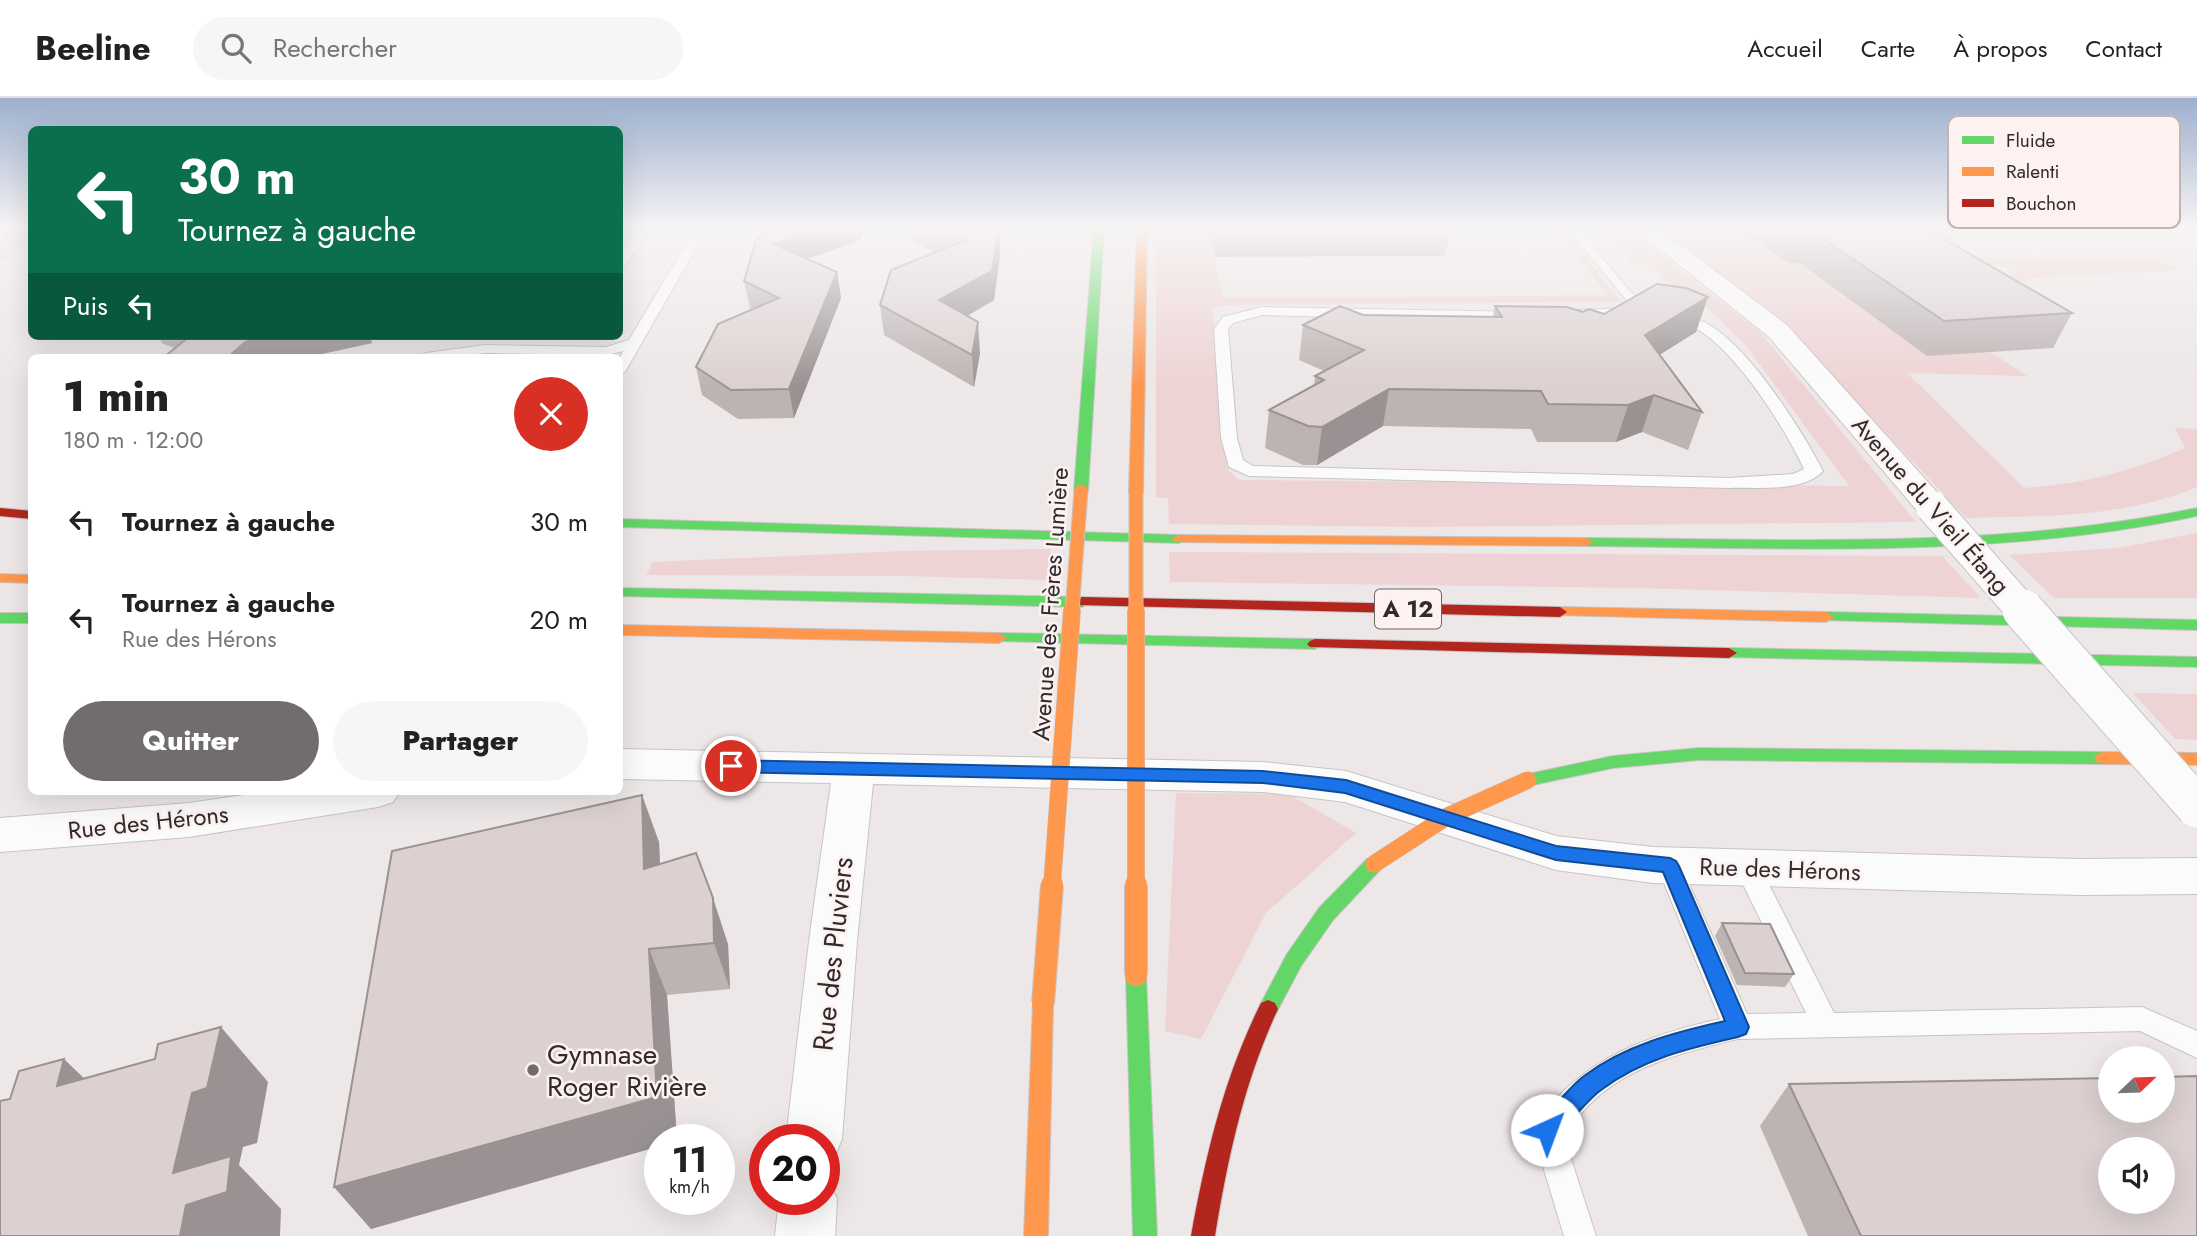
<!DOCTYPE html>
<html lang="fr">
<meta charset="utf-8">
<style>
:root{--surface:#fff;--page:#f6f6f6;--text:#222;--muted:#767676;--line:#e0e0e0;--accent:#726d6d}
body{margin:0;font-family:Jost,sans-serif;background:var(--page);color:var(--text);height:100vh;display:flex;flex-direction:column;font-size:26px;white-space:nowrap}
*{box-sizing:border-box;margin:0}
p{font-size:23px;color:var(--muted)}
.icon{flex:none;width:38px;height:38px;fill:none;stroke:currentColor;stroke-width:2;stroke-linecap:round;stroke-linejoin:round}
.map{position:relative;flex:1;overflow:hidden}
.drawer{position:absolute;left:28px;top:256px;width:595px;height:441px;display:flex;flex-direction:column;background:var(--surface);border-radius:10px;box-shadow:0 7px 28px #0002}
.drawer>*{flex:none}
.top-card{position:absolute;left:28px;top:28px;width:595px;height:214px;border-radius:10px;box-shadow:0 7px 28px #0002;background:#0b6e4f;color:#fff;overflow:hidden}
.needle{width:46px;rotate:67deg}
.fabs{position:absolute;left:2098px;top:948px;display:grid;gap:14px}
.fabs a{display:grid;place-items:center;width:77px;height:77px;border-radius:50%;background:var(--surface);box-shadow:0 7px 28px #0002;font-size:35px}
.speed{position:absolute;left:644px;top:1026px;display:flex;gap:14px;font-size:35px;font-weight:700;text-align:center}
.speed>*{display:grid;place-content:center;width:91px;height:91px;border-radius:50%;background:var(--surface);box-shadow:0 7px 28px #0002;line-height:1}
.speed small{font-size:18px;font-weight:400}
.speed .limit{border:10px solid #d22;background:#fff;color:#111}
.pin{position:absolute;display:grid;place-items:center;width:60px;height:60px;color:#fff;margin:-30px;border:4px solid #fff;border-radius:50%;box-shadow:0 2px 7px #0007}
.me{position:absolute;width:77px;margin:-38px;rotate:43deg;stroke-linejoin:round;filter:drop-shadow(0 0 5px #0008)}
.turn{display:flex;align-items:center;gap:24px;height:147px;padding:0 35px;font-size:32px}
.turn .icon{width:91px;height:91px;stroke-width:2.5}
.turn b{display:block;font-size:49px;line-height:60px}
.then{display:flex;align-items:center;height:66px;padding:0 35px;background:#0003;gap:14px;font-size:26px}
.round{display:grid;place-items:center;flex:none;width:74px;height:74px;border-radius:37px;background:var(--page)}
.overview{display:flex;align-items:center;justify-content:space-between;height:119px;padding:0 35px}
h1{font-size:42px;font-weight:800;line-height:52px}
.cta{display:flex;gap:14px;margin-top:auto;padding:14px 35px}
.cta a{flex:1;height:80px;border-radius:42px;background:var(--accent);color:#fff;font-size:28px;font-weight:800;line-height:80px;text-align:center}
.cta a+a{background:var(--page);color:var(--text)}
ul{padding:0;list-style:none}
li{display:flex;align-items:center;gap:21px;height:98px;padding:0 35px}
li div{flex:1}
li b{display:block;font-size:26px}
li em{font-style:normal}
header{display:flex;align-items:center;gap:42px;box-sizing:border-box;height:98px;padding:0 35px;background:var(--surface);border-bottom:2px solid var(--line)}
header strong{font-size:33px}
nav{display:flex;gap:38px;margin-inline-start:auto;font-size:24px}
.search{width:490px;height:63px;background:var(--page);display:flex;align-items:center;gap:18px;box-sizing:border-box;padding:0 24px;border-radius:38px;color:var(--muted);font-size:26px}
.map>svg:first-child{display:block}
.green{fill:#eed3d4}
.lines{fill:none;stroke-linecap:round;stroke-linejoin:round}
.lane-casing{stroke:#c8c4c4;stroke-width:2}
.street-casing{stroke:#c8c4c4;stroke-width:2}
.fast-casing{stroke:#c8c4c4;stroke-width:2}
.slow-casing{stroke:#c8c4c4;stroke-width:2}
.jam-casing{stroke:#c8c4c4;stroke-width:2}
.lane{fill:#fcfbfb;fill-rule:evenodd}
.street{fill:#fcfbfb;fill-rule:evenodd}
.fast{fill:#63d668;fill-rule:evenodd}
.slow{fill:#ff974d;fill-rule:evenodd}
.jam{fill:#b3261e;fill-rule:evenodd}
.street-bridge-far1-casing{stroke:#c8c4c4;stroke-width:34;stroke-linecap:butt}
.street-bridge-casing{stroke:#c8c4c4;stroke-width:43;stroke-linecap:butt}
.slow-bridge-far2-casing{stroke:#c8c4c4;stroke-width:15;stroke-linecap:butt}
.slow-bridge-far1-casing{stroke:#c8c4c4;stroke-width:18;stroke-linecap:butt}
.slow-bridge-casing{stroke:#c8c4c4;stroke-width:24;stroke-linecap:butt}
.street-bridge-far1{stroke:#fcfbfb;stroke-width:32}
.street-bridge{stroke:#fcfbfb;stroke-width:41}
.slow-bridge-far2{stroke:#ff974d;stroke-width:13}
.slow-bridge-far1{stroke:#ff974d;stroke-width:17}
.slow-bridge{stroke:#ff974d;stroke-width:22}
.wall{fill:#bdb3b3}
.shaded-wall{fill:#9a9292}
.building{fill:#dcd0d0;stroke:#9a9292;stroke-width:2;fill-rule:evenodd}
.route{fill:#1a73e8;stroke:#114b97;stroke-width:2}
.poi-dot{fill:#726d6d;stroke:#fef1f1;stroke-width:2.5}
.labels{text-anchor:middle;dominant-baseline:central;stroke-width:5;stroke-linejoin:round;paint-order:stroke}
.shield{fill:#fef1f1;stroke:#6e6767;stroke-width:2}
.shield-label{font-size:23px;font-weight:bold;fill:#302c2c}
.street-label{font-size:24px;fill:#302c2c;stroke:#fef1f1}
.near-street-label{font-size:28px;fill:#302c2c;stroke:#fef1f1}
.near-poi-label{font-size:28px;fill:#302c2c;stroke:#fef1f1;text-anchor:start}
.key{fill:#fef1f1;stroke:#c0b6b6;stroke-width:2}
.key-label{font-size:19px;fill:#302c2c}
</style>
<header>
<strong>Beeline</strong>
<div class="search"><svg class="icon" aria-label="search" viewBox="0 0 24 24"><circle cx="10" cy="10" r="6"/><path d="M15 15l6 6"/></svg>Rechercher</div>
<nav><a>Accueil</a><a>Carte</a><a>À propos</a><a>Contact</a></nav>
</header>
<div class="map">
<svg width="2197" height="1138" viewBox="0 0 2197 1138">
<rect width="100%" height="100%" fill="#ede7e7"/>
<g class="green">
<polygon points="15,129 31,129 31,147 0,164 0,138"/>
<polygon points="1156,129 1208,129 1223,200 1607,197 1554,129 1561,129 1621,204 1225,207 1212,210 1228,372 1239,382 1849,388 1747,249 1701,204 1679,199 1652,167 1634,167 1601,129 1626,130 1759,233 1916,424 1419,429 1169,426 1168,400 1156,399"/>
<path d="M1655,129h81l53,36 31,-1 189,17 6,-9 -72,-15 -1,-21 38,22 20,3 151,-1 30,12 -138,7 -32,6 -20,69 36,24 -120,-3 117,115c57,-3 109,-17 161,-40l-10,-20 22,1v58c-73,31 -154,29 -231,31l-174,-185z"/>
<polygon points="2197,435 2197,500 2054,500 2009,457 2118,450"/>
<polygon points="1051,451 1046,482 906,478 646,477 653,464 902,453"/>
<polygon points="1169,454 1942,458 1981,500 1637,490 1170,484"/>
<polygon points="2133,595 2197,596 2197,642 2175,641"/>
<polygon points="1176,695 1289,696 1356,735 1266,815 1201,941 1165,933"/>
</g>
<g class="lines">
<defs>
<g id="lane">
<polygon points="640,129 652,129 625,167 620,168 620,156"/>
<polygon points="696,129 708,129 625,274 620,275 620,259 623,253 606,257 485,255 459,259 419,259 426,255 485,247 606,249 629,242"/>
<path d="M1566,129h12c17,21 49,66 70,80 7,5 42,8 56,15 43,21 97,107 119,149 -20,22 -67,16 -94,17l-480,-12 -20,-9 -8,-29 -7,-109 9,-12 39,-10 266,5 105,-4zM1262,217c88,2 177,6 265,5 53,0 118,-17 168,8 40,21 90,100 109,141l-11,5 -64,4 -476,-12 -10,-6 -6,-22 -9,-109 5,-6z"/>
<path d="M1669,758l9,3 3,7 66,148 59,-1 -71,-145 4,-7 9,-3 9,3 77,152 308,-6 55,24v27l-57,-27 -402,8c-48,12 -98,23 -137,55 -14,11 -25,26 -38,40l33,102h-32l-32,-106c5,-12 14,-20 23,-30 44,-48 103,-67 165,-81l-63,-153 3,-7z"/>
</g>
<g id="street">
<polygon points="1632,129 1657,129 1787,227 1944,402 1948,409 1944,416 1932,419 1920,416 1769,239"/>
<polygon points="620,651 1263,664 1346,673 1556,738 1653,749 2080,761 2197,760 2197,796 2080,797 1653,785 1556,772 1345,704 1263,694 873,686 857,843 842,1041 834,1060 824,1063 824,1041 786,1041 809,843 831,685 620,681"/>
<polygon points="272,693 400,693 393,704 378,709 189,739 0,754 0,720 189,705"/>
<polygon points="824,1079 828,1081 837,1101 835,1138 775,1138 779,1101 824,1101"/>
</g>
<g id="fast">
<polygon points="1094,129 1104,129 1088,393 1081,397 1074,393"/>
<path d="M2197,410v8c-202,43 -406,32 -611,30l-7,-4 7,-4c205,1 409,12 611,-30z"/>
<polygon points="620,421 1179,437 1186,441 1179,445 620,429"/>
<polygon points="620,490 1082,499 1089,504 1082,509 620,498"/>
<polygon points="1826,514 2197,522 2197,532 1821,522 1818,519 1821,516"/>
<rect x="0" y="515" width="32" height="10"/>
<polygon points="999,535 1315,541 1323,546 1315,551 994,543 991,540 994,537"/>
<polygon points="1729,550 2197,559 2197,569 1724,559 1721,555"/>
<polygon points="1699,650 2103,654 2109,656 2112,660 2109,664 2103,666 1699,662 1613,670 1528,688 1522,686 1519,682 1522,678 1528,676 1613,658"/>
<polygon points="1374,759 1381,761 1383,766 1381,771 1333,822 1301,868 1275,917 1268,920 1261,917 1258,911 1287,856 1319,810 1367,761"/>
<polygon points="1136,868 1143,871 1146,877 1157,1138 1133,1138 1126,877 1129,871"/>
</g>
<g id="slow">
<polygon points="1137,129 1147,129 1143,395 1136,399 1129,395"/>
<polygon points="1179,437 1586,440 1593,444 1586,448 1174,444 1172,441"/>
<polygon points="0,476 32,477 32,485 0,484"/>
<polygon points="1560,509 1826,514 1834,519 1826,524 1555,517 1553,514 1555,511"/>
<polygon points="620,527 999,535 1007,540 999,545 620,537"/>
<polygon points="2103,654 2197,655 2197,667 2103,666 2097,664 2094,660 2097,656"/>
<polygon points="1043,896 1050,899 1053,905 1048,1138 1024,1138 1033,905 1036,899"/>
</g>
<g id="jam">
<polygon points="0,410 32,413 32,421 0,418"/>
<polygon points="1082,499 1560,509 1567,514 1560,519 1077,507 1075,504"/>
<polygon points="1315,541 1729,550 1737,555 1729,560 1310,549 1307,546 1310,543"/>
<path d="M1268,902l7,3 3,6c-34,73 -50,148 -63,227h-24c15,-82 33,-159 70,-233z"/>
</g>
</defs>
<use href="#lane" class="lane-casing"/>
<use href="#street" class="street-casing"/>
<use href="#fast" class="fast-casing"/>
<use href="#slow" class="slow-casing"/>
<use href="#jam" class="jam-casing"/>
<use href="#lane" class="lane"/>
<use href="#street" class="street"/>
<use href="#fast" class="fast"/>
<use href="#slow" class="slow"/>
<use href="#jam" class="jam"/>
<defs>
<polyline id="street-bridge-far1" points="1932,409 2024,514"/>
<polyline id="street-bridge" points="2023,512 2197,709"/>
<g id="slow-bridge-far2">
<polyline points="1136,395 1136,514"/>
<polyline points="1072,514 1081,393"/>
</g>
<g id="slow-bridge-far1">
<polyline points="1136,512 1136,788"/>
<polyline points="1374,766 1448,718 1528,682"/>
<polyline points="1052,788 1072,512"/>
</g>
<g id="slow-bridge">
<polyline points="1136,787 1136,877"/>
<polyline points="1043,905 1052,787"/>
</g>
</defs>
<use href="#street-bridge-far1" class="street-bridge-far1-casing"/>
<use href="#street-bridge" class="street-bridge-casing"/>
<use href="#slow-bridge-far2" class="slow-bridge-far2-casing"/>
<use href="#slow-bridge-far1" class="slow-bridge-far1-casing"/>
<use href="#slow-bridge" class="slow-bridge-casing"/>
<use href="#street-bridge-far1" class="street-bridge-far1"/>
<use href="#street-bridge" class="street-bridge"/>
<use href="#slow-bridge-far2" class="slow-bridge-far2"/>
<use href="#slow-bridge-far1" class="slow-bridge-far1"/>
<use href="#slow-bridge" class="slow-bridge"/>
</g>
<g class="wall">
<polygon points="910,129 996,129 995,130 999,129 1000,157 994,202 967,218 980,255 974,289 884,237 880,207 935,154 911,142"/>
<polygon points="1208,129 1451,129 1445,158 1215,159"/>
<polygon points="1736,129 1957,129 1949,144 2072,215 2053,250 1927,258 1800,165 1789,165"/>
<polygon points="760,140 860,142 807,161 837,174 841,200 794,320 738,321 702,297 696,269 752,211 750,210 744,183"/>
<polygon points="1708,199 1696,234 1660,256 1702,314 1688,352 1642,334 1616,344 1537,344 1531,331 1383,328 1317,367 1303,367 1265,350 1269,312 1314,288 1315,278 1324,273 1299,262 1303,227 1363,217 1493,219 1495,208 1604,216"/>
<polygon points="158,238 370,238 372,245 308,259 164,259 175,250 163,246"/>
<polygon points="659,744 660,766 728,846 730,891 667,897 677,1041 660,1041 660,1048 371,1131 334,1089"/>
<polygon points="1722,825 1794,876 1785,889 1737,887 1715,838"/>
<polygon points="1789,986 2197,1138 1808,1138 1760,1028"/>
</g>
<g class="shaded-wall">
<polygon points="824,129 865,129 860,142 777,172 773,146"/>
<polygon points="999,129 1000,157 994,202 942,233 939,202"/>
<polygon points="837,174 841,200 794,320 789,291"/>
<polygon points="1708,199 1696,234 1634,273 1645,237"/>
<polygon points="978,224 980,255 974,289 972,257"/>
<polygon points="261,238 370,238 372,245 308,259 228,259 245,244"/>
<polygon points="1389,291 1383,328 1317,367 1322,329"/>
<polygon points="1654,297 1642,334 1616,344 1628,307"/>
<polygon points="642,697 659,744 662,817 644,771"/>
<polygon points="713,800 728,846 730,891 714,845"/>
<polygon points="649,851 667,897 677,1041 660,1041 660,1048 371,1131 334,1089"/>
<polygon points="221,929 268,984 257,1045 243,1049 239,1067 281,1111 280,1138 180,1138 173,1075 192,995"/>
<polygon points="64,961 121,1016 57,988"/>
</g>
<g class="building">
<polygon points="766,129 824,129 773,146 837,174 789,291 731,292 696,269 718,226 779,200 744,183 757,139 760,140"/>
<polygon points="938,129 989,129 989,133 999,129 992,173 939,202 978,224 972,257 880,207 891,172 966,142"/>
<polygon points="1794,129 1923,129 2072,215 1944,223 1812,133 1801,133"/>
<polygon points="1657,186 1686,190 1708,199 1645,237 1702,314 1654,297 1628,307 1548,306 1541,293 1389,291 1322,329 1308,328 1269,312 1324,282 1315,278 1364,252 1303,227 1340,208 1363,217 1502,219 1495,208 1567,209 1583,214 1589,211 1604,216"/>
<polygon points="190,238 261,238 245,244 228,259 164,259"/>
<polygon points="642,697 644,771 696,755 713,800 714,845 649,851 657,999 334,1089 392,753"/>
<polygon points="1722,825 1770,826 1794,876 1745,875"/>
<polygon points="221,929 207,990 192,995 173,1075 231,1058 227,1094 186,1107 180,1138 0,1138 0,1003 10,1001 19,973 64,961 57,988 155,961 158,946"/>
<path d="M2197,978v160h-336l-72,-152 321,-6v33h53v-34zM2110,1052h53v52h-53z"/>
</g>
<linearGradient id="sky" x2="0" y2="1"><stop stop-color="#9dafce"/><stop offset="0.45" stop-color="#f7f4f4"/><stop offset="1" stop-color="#f7f4f4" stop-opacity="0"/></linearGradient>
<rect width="2197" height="288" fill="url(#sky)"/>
<path class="route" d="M731,662l532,11 83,9 210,66 114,12 6,3 3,5 70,161 -3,7 -8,3c-49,11 -96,22 -137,53 -17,13 -31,33 -46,48l-8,3 -8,-3 -3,-8 3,-7c15,-15 29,-35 45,-47 41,-31 92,-44 141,-55l-62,-149 -107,-12 -211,-67 -82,-10 -532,-11 -6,-1 -3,-5 3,-4z"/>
<circle class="poi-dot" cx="533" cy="972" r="7"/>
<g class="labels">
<rect class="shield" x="1375" y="491.5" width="66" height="39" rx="5"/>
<g class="shield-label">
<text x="1408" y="511">A 12</text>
</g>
<g class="street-label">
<text transform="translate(1931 407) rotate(49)">Avenue du Vieil Étang</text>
<text transform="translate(1050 506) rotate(-86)">Avenue des Frères Lumière</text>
<text transform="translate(148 724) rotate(-6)">Rue des Hérons</text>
<text transform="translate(1780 771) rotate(2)">Rue des Hérons</text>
</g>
<g class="near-street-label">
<text transform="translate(833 856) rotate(-84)">Rue des Pluviers</text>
</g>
<g class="near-poi-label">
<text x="547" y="956">Gymnase<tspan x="547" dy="32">Roger Rivière</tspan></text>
</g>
</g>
<rect x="1948" y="18" width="232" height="112" rx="10" class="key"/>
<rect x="1962" y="38" width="32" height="8" fill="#63d668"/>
<rect x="1962" y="69" width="32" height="9" fill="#ff974d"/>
<rect x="1962" y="101" width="32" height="8" fill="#b3261e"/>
<g class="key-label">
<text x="2006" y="49">Fluide</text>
<text x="2006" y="80">Ralenti</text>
<text x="2006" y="112">Bouchon</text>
</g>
</svg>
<div class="fabs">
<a><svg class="needle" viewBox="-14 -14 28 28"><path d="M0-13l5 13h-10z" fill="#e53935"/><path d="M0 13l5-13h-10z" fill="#767676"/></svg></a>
<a><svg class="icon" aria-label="sound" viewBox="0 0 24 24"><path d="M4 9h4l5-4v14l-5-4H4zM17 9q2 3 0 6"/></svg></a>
</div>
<div class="speed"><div>11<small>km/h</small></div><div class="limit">20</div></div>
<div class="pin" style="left:731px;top:668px;background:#d93025"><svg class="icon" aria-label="arrive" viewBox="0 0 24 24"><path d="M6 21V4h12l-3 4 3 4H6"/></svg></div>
<svg class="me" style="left:1547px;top:1032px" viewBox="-20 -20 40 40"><circle r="19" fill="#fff"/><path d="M0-13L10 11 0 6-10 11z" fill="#1a73e8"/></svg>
<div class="top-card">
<div class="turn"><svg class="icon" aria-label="left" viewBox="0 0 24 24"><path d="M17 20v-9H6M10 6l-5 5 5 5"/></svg><div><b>30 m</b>Tournez à gauche</div></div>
<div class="then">Puis<svg class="icon" aria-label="left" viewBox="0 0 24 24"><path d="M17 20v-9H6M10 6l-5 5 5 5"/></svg></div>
</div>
<section class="drawer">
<div class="overview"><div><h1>1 min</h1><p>180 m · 12:00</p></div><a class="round" style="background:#d93025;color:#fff"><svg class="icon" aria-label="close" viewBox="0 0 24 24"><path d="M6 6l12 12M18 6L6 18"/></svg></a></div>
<ul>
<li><svg class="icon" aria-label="left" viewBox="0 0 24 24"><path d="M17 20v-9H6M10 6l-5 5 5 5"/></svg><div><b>Tournez à gauche</b></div><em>30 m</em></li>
<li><svg class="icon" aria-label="left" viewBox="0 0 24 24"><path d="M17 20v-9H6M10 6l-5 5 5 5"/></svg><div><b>Tournez à gauche</b><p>Rue des Hérons</p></div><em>20 m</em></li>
</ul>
<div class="cta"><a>Quitter</a><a>Partager</a></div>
</section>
</div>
